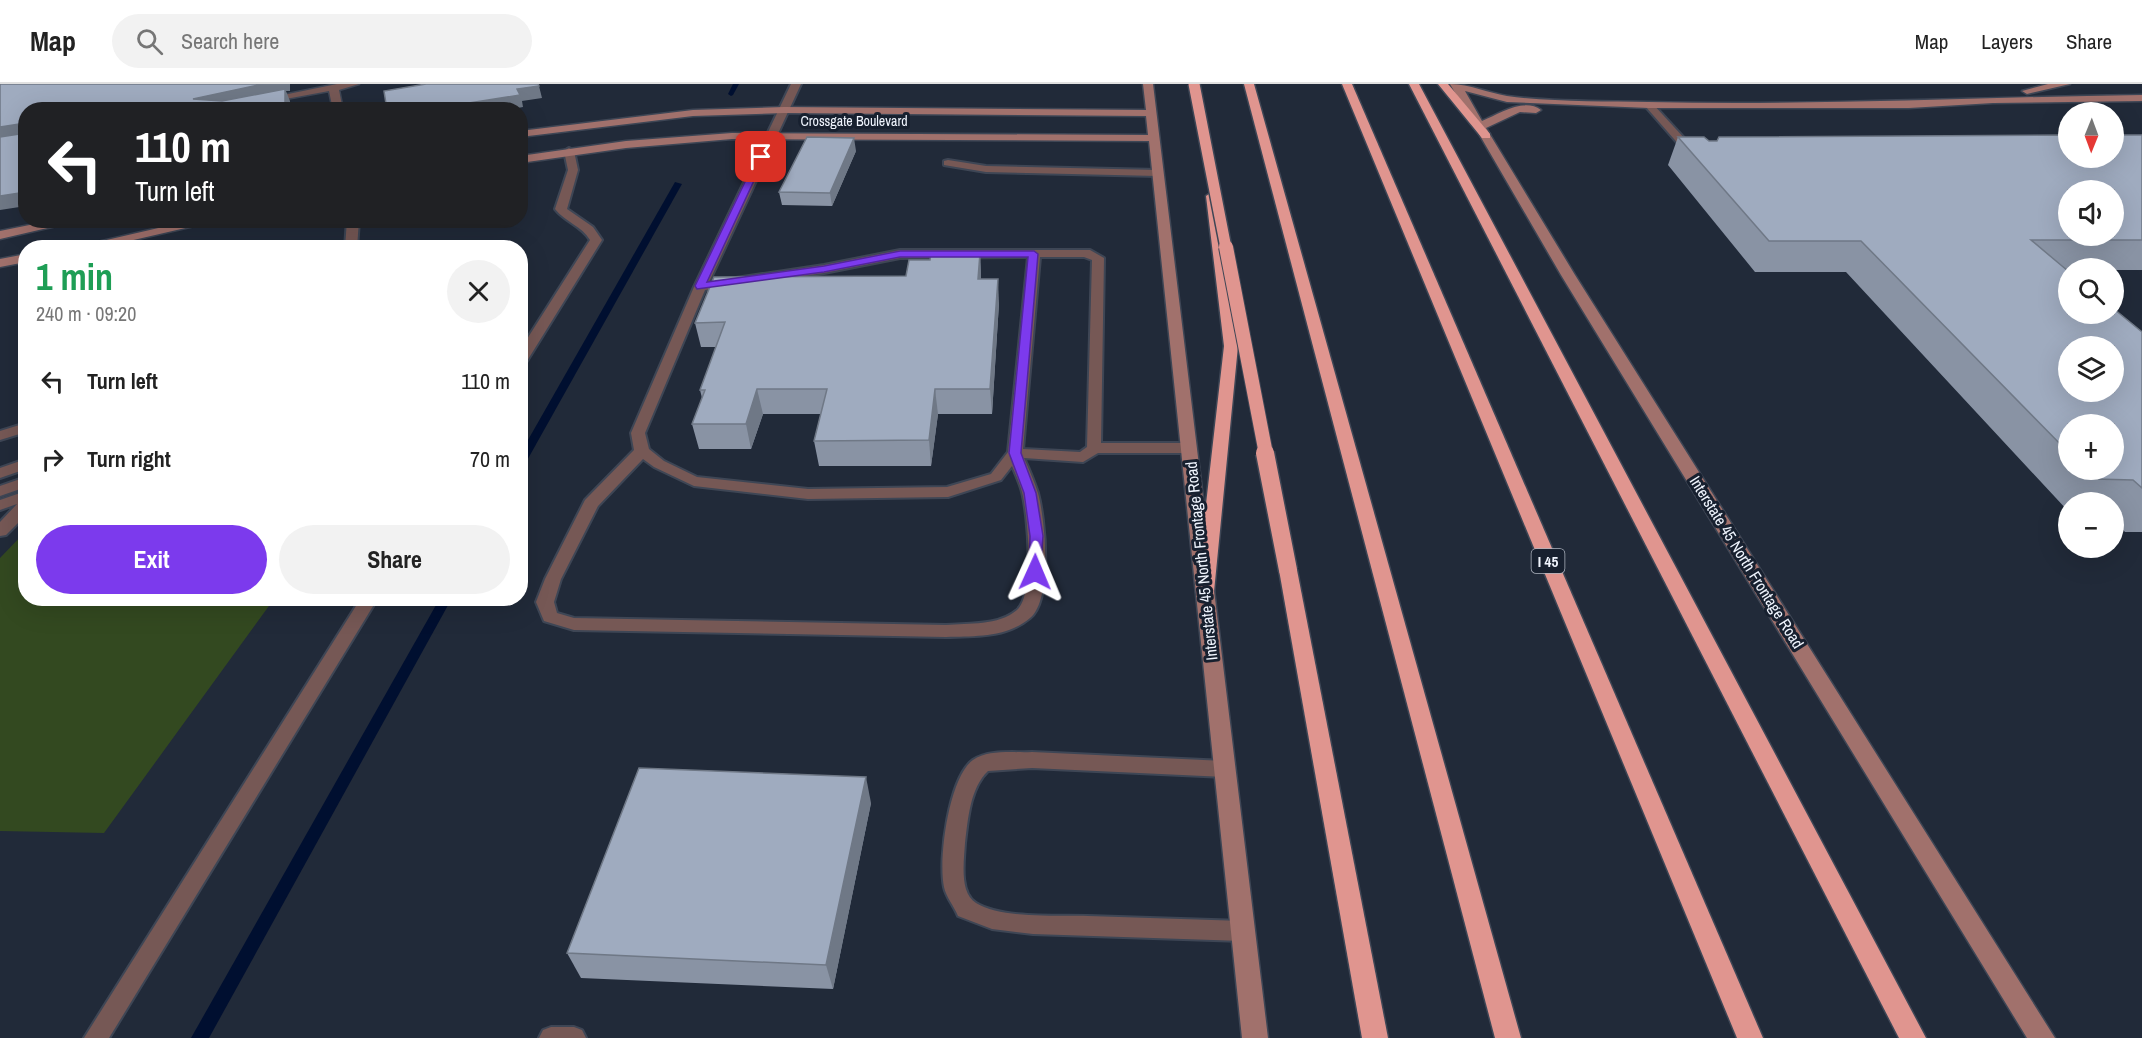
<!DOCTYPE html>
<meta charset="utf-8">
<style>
:root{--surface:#fff;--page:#f2f2f2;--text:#222;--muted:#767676;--line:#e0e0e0;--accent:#7c3aed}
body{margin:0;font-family:"Archivo Narrow",sans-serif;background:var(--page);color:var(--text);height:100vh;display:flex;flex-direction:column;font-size:22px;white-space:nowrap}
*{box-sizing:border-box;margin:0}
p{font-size:20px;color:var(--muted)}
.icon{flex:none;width:33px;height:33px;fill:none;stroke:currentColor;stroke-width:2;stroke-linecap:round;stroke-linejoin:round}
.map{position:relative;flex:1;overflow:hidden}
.drawer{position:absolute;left:18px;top:156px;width:510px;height:366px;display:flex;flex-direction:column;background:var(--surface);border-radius:24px;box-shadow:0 6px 24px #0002}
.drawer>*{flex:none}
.top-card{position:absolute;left:18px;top:18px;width:510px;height:126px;border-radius:24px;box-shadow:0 6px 24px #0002;background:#202124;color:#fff;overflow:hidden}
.needle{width:39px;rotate:181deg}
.controls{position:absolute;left:2058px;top:18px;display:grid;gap:12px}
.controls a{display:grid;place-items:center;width:66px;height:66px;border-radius:50%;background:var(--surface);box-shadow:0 6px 24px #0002;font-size:30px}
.pin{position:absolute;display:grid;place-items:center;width:51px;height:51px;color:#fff;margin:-26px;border-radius:12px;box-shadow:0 3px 9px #0006}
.me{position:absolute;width:66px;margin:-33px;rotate:1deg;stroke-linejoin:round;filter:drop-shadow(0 0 4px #0008)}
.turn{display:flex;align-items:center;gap:21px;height:126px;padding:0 18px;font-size:27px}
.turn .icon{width:78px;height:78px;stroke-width:2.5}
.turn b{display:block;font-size:42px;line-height:51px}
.round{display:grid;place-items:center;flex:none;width:63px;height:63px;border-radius:32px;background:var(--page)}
.headline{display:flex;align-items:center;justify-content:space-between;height:102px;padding:0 18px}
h1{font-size:36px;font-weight:800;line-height:45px;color:#1e9e55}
.cta{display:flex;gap:12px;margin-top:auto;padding:12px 18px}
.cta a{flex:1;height:69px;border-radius:36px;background:var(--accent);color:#fff;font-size:24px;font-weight:800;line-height:69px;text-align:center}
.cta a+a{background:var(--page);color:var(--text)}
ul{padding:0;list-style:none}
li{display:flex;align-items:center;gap:18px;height:78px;padding:0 18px}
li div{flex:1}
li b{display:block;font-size:22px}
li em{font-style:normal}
header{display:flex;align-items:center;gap:36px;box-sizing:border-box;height:84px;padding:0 30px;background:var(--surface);border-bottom:2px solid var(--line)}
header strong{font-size:28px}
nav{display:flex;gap:33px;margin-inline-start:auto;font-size:21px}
.search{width:420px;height:54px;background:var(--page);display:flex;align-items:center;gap:15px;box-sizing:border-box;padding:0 21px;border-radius:33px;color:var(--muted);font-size:22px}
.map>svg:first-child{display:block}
.green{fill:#334920}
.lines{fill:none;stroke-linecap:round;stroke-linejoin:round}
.stream{fill:#000f30;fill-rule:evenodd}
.lane-casing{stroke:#3e4655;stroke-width:4}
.street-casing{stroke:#3e4655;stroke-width:3}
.secondary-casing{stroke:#3e4655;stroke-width:3}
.highway-casing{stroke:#3e4655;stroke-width:3}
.lane{fill:#765855;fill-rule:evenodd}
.street{fill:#765855;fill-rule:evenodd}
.secondary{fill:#a1716c;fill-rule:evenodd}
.highway{fill:#e0958f;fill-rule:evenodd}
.highway-bridge-far2-casing{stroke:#3e4655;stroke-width:14;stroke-linecap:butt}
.highway-bridge-far1-casing{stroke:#3e4655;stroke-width:16;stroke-linecap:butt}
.highway-bridge-casing{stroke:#3e4655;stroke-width:21;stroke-linecap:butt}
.highway-bridge-far2{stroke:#e0958f;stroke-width:11}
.highway-bridge-far1{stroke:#e0958f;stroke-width:14}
.highway-bridge{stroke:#e0958f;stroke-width:18}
.wall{fill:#8993a4;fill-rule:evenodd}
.shaded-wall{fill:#6f7886}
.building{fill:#9fabbf;stroke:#6f7886;stroke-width:1.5;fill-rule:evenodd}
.route{fill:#7c3aed;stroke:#51269a;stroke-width:1.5}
.labels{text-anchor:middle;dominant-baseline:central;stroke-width:6;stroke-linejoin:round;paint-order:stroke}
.far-street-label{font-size:14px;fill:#f0f5fe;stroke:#17202f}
.shield{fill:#17202f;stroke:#afb5c0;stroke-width:1.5}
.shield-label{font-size:15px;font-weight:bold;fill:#f0f5fe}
.street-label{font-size:16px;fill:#f0f5fe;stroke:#17202f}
</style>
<header>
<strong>Map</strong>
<div class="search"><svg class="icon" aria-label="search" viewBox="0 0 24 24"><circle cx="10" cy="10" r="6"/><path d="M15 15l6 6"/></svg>Search here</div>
<nav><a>Map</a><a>Layers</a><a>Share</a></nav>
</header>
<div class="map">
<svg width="2142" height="954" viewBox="0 0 2142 954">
<rect width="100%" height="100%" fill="#212a39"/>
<polygon class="green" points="25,448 26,514 274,515 104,749 0,747 0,474"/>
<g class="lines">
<g class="stream">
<polygon points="733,0 739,0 733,11 731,12 728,10"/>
<polygon points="675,98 682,100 525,380 520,383 520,370"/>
<polygon points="440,514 452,514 209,954 191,954"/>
</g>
<defs>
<g id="lane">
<path d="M791,0h10l-92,198 115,-17 76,-15h190l14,8 -3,185h87l7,5 -7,5h-90l-15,9 -59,-4c5,11 10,23 14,35 7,26 15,106 -8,125 -24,20 -55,18 -84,19l-372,-7 -30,-9 -8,-19 9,-23 40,-79 49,-50 -3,-17 63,-146zM1028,173l-20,195 -17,22 -44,13 -139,2 -111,-12 -33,-16 -15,-12 -4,-16 60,-143 119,-17 76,-15zM1040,173h44l8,3 -5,187 -7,5 -57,-3zM643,375l11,8 40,19 114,13 140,-2 53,-17 11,-14c4,9 8,18 10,26 6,23 13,102 -5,118 -19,16 -48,13 -71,15l-372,-7 -17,-5 -3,-11 7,-23 37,-73z"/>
<polygon points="1646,19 1652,19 1696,67 1696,71 1688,71 1646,23"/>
<path d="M569,64l5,3 4,19 -11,39 26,18 9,13 -75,121 -7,4v-15l70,-110c-8,-14 -25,-18 -35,-31l13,-39 -4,-19z"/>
<polygon points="948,76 986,82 1158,86 1163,89 1158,92 986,88 944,81 944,77"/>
<polygon points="347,136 359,136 357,164 345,164"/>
<polygon points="26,339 26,348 0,356 0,347"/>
<polygon points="26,375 26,385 0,394 0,384"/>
<polygon points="26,393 26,403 0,412 0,402"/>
<polygon points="26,407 26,431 6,451 0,452 0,438 17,420 0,426 0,416"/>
<polygon points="361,514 378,514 109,954 84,954"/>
<path d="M1032,668l193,9 7,2 3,6 -3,6 -7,2 -193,-9 -44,3c-18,17 -20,48 -23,72 -1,17 -6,50 11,60 26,16 82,12 112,13 52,2 103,3 155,5l8,3 3,7 -3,7 -8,3 -210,-7 -41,-5 -34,-13c-4,-10 -12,-19 -14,-29 -6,-28 5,-110 29,-127 16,-11 41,-7 59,-8z"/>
<polygon points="551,943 574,943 582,946 586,954 539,954 543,946"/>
</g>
<polygon id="street" points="337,0 359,0 339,6 343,26 333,26 329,7 264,19 259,16"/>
<g id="secondary">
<polygon points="1143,0 1153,0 1268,954 1242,954 1149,57 732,55 626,64 520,79 520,72 626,57 732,49 1148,51 1146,32 784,29 693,32 520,53 520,47 693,26 784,23 1146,26"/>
<path d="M1450,0c20,0 38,9 57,12 44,6 97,5 141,6 165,4 329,-5 494,-7v6l-149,2 -84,5h-260l-142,-6 -42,-11 17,30c17,-7 42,-24 59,-11l-5,3 -16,-1 -34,16 89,147 480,763h-28l-466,-763z"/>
<polygon points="2048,0 2070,0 2027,10 2022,7"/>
<polygon points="54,136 82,136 0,155 0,147"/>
<polygon points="193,136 220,136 99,164 72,164"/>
<polygon points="26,170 26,178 0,183 0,175"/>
</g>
<g id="highway">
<polygon points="1244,0 1254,0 1521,954 1495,954"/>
<polygon points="1342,0 1352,0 1763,954 1737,954"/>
<polygon points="1409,0 1419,0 1926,954 1899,954"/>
<polygon points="1438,0 1448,0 1490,50 1490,54 1482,54"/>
<polygon points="1212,108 1218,112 1238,262 1214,508 1212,513 1198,513 1196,508 1224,262 1206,112"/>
<polygon points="1288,480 1294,482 1297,486 1388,954 1362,954 1279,486 1282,482"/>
</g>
</defs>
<use href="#lane" class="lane-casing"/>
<use href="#street" class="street-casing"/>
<use href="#secondary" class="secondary-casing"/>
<use href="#highway" class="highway-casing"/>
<use href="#lane" class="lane"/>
<use href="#street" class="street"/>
<use href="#secondary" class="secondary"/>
<use href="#highway" class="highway"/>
<defs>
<polyline id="highway-bridge-far2" points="1194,0 1226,164"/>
<polyline id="highway-bridge-far1" points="1226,163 1266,370"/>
<polyline id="highway-bridge" points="1265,369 1288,486"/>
</defs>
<use href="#highway-bridge-far2" class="highway-bridge-far2-casing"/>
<use href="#highway-bridge-far1" class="highway-bridge-far1-casing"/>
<use href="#highway-bridge" class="highway-bridge-casing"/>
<use href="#highway-bridge-far2" class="highway-bridge-far2"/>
<use href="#highway-bridge-far1" class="highway-bridge-far1"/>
<use href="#highway-bridge" class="highway-bridge"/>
</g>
<g class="wall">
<path d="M2142,51v135h-28v-2h-46v2h-1l75,62v200h-17l-11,-12v-18h-46v9l-222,-239h-91l-87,-107 10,-28 31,4zM2068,340l46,46h-46z"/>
<polygon points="856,67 832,122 782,121 779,108"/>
<polygon points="980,169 981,195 999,219 992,330 938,330 931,382 819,382 814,357 821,330 763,330 751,365 699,365 692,340 702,314 700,306 716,263 701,263 695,239 906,192 930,176"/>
<polygon points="871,719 833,905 581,894 567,869"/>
</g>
<g class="shaded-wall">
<polygon points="263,0 290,0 290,7 286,7 290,17 290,26 202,26 193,15"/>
<polygon points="539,2 542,14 522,17 523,23 506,26 438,26 438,24 517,5"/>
<polygon points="20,40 26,48 0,56 0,43"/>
<polygon points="854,54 856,67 832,122 830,109"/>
<polygon points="26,108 26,122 0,126 0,112"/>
<polygon points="980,169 981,192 979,219 978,195"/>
<polygon points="998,195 999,219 992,330 990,305"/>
<polygon points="757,305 763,330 751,365 746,340"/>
<polygon points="935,305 938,330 931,382 929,356"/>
<polygon points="866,693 871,719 833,905 826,881"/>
</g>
<g class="building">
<polygon points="0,0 263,0 193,15 222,17 285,5 285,26 26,26 26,108 0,112 0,53 19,50 20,40 0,43"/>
<polygon points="426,0 538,0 539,2 517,5 520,11 438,24 438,26 387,26 384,7"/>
<path d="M2068,51v23h46v-23h28v105h-111l37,31v43h46v-5l28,23v156l-9,-8 -38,-1 -9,-9h28v-46h-46v28l-207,-211h-92l-91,-104h26l5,4h8l2,-4zM2068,106h46v46h-46zM2068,262h46v46h-46z"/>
<polygon points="807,53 854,54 830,109 779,108"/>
<polygon points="931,169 980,169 978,195 998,195 990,305 935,305 929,356 814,357 827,305 757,305 746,340 692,340 705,306 700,306 725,238 695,239 714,193 906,192 909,176 930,176"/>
<polygon points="639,684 866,693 826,881 567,869"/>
</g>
<polygon class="route" points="761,70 765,73 707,198 824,182 900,167 1034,167 1038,170 1021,369 1036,409 1043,452 1040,492 1035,493 1029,488 1030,452 1024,409 1009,369 1028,173 900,173 824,188 697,205 695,202 757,73"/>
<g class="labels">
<g class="far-street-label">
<text x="854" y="37">Crossgate Boulevard</text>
</g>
<rect class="shield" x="1531.5" y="465" width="33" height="24" rx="4.5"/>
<g class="shield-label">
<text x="1548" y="477">I 45</text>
</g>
<g class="street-label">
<text transform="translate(1201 477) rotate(-96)">Interstate 45 North Frontage Road</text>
<text transform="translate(1747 478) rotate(58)">Interstate 45 North Frontage Road</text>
</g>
</g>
</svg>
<div class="controls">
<a><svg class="needle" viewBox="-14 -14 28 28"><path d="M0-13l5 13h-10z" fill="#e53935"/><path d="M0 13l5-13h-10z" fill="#767676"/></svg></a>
<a><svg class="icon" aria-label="sound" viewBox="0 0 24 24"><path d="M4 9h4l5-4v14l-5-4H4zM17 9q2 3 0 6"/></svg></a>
<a><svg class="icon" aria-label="search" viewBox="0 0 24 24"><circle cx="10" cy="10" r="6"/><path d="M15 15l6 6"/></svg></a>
<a><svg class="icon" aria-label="layers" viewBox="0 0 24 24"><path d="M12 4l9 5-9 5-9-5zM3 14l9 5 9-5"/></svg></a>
<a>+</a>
<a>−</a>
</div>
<div class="pin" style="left:761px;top:73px;background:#d93025"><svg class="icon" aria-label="arrive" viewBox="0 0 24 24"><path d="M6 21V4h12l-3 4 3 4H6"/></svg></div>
<svg class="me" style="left:1035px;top:488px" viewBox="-20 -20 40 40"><path d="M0-17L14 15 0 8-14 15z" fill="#7c3aed" stroke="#fff" stroke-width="4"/></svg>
<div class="top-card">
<div class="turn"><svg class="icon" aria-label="left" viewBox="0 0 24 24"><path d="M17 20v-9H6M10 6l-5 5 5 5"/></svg><div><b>110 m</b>Turn left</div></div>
</div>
<section class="drawer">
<div class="headline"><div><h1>1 min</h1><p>240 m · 09:20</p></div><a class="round"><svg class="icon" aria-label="close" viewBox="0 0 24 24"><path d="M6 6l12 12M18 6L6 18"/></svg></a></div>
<ul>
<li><svg class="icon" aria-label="left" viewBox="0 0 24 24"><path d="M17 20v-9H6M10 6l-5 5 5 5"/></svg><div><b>Turn left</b></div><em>110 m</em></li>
<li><svg class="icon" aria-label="right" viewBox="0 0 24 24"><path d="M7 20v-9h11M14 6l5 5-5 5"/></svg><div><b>Turn right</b></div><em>70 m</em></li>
</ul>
<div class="cta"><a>Exit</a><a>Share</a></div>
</section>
</div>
